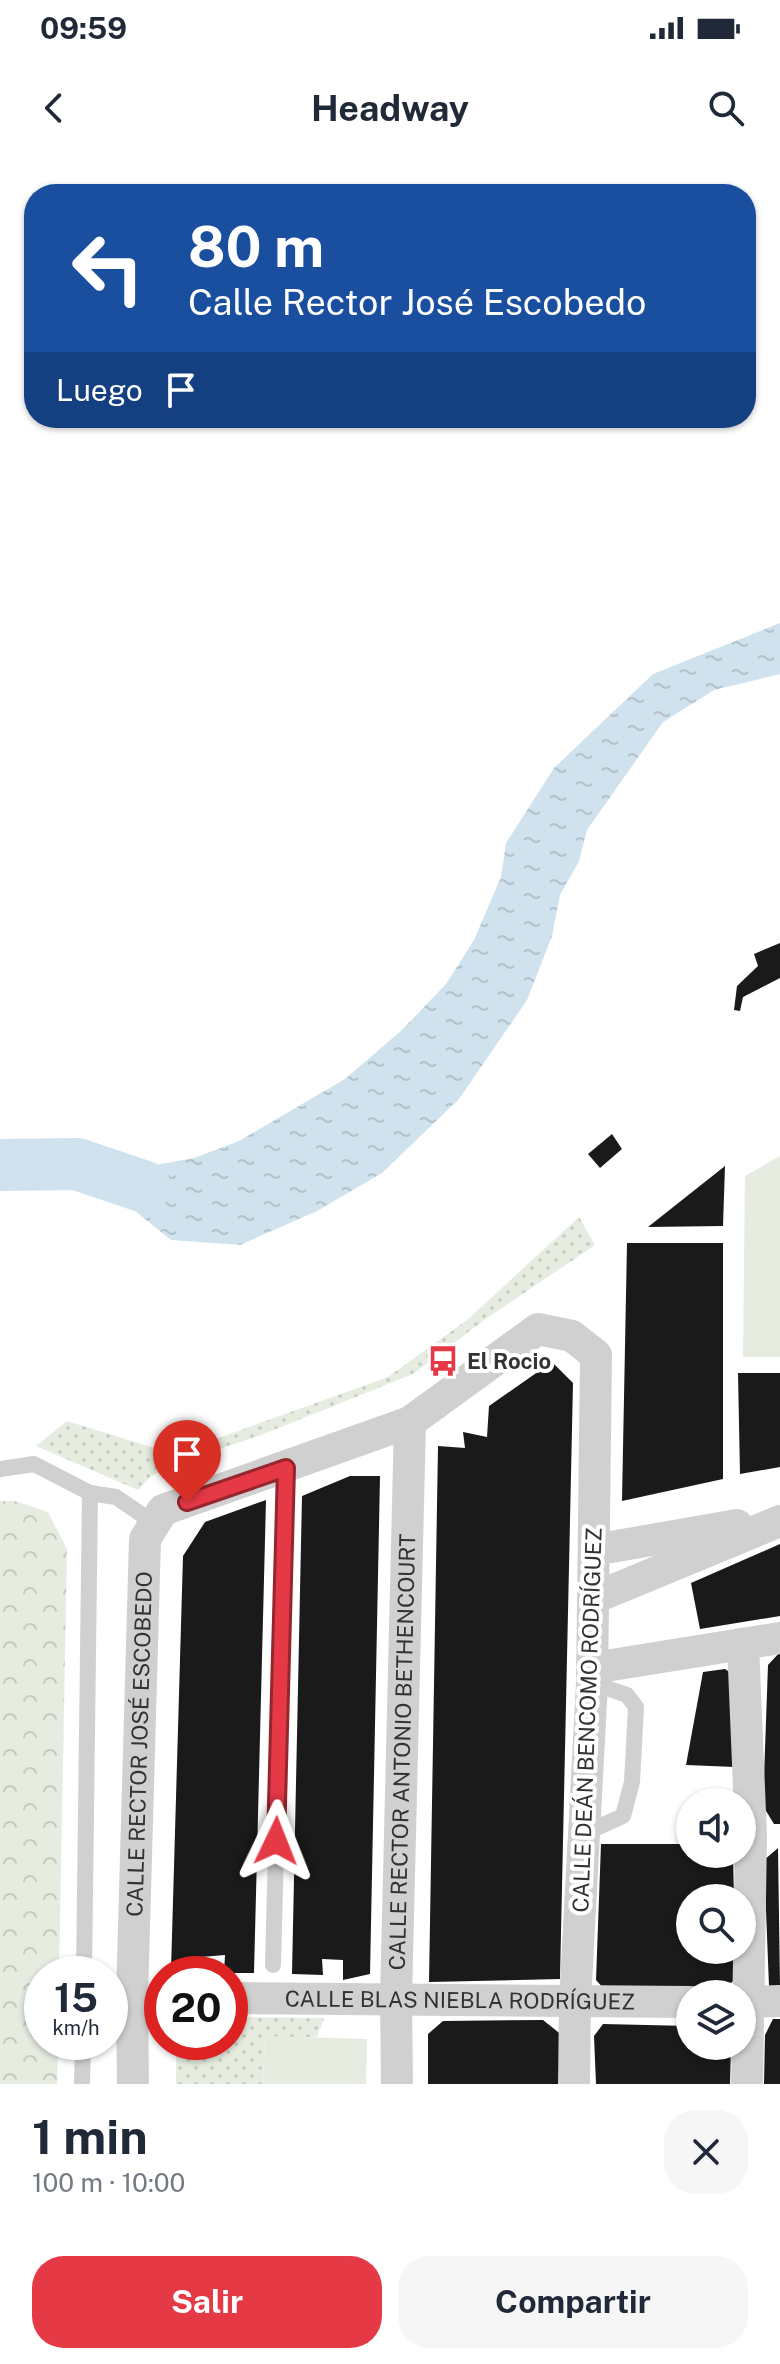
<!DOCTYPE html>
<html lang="es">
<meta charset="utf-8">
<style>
:root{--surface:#fff;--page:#f6f6f7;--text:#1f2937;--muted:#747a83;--accent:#e63946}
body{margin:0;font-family:"Public Sans",sans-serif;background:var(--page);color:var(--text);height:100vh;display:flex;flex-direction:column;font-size:30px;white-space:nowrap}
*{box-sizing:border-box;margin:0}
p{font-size:26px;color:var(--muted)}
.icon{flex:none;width:44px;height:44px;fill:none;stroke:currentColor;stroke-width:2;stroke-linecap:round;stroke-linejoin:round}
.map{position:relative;height:1924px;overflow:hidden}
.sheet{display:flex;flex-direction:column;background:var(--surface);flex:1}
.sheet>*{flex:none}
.banner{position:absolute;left:24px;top:24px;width:732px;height:244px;border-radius:32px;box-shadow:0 2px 6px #0004;background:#1a4fa0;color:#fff;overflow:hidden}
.fabs{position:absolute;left:676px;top:1628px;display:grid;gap:16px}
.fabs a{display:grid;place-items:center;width:80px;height:80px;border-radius:50%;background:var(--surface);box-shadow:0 2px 6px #0004;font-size:40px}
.speed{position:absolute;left:24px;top:1796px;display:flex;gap:16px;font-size:40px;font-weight:700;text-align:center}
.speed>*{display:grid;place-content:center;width:104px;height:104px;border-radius:50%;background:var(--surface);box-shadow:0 2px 6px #0004;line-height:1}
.speed small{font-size:20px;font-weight:400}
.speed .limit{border:12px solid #d22;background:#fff;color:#111}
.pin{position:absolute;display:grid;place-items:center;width:68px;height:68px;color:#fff;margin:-82px -34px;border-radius:50% 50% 50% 0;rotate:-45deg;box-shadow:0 0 8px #0007}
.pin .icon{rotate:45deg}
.me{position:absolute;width:88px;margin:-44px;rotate:2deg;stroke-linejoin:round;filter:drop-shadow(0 0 6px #0008)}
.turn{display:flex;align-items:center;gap:28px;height:168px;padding:0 32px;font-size:36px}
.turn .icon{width:104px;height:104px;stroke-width:2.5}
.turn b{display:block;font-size:56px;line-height:68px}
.then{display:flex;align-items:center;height:76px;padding:0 32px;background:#0003;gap:16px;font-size:30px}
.round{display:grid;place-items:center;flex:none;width:84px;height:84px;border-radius:32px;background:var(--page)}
.head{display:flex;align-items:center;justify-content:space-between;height:136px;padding:0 32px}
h1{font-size:48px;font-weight:700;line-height:60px}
.cta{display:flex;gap:16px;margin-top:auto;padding:16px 32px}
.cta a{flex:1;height:92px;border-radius:32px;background:var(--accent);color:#fff;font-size:32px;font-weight:700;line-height:92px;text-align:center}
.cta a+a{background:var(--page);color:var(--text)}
.status{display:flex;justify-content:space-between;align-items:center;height:56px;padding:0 40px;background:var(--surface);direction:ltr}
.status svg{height:22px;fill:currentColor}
header{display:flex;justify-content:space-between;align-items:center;height:104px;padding:0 32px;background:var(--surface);font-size:36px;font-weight:700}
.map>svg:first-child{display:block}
.grass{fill:url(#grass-dots)}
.park{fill:url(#park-crowns)}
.pitch{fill:#e6ecdf}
.water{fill:url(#water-ripples)}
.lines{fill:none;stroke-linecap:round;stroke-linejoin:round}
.river{stroke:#cfe2ee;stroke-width:52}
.building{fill:#1a1a1a}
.service{stroke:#d0d0d0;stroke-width:16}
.minor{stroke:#d0d0d0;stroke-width:32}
.route-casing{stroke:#96252e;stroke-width:20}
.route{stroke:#e63946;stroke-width:14}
.labels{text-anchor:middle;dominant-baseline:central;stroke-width:8;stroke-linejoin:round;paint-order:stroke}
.poi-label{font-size:22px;font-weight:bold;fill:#333;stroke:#fff;text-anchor:start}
.street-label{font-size:22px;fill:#333;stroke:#fff}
</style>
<div class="status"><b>09:59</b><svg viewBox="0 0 49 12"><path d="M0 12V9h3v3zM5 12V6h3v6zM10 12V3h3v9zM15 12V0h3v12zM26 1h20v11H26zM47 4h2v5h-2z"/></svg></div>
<header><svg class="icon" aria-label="back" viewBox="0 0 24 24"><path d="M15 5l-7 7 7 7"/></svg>Headway<svg class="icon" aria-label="search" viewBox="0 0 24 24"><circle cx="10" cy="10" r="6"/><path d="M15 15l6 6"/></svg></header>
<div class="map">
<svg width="780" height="1924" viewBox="0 0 780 1924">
<defs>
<pattern id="grass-dots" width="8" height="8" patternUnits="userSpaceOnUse" patternTransform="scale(2)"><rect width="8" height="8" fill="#e6ecdf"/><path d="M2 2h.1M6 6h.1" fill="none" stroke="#c6cbc0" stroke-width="1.8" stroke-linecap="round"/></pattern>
<pattern id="park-crowns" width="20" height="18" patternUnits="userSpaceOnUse" patternTransform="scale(2)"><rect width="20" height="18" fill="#e6ecdf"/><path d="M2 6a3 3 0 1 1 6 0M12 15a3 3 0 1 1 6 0" fill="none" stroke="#c6cbc0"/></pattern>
<pattern id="water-ripples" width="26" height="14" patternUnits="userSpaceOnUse" patternTransform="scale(2)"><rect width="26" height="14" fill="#cfe2ee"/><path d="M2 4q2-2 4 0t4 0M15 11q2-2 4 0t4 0" fill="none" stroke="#b2c2cd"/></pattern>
</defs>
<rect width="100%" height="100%" fill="#fff"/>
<g class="grass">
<polygon points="579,1057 595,1085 487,1158 413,1214 261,1275 172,1305 151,1316 138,1330 36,1286 67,1261 174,1294 388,1217 467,1160"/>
<polygon points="230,1857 324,1858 317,1877 265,1877 263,1924 176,1924 176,1882 230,1882"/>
</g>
<polygon class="park" points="0,1341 15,1341 48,1352 67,1389 59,1814 42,1814 42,1882 58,1882 57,1924 0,1924"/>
<g class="pitch">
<polygon points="780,996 780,1197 743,1197 745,1016"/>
<polygon points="265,1876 367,1879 366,1924 263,1924"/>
</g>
<polygon class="water" points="780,463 780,514 714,530 663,562 587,670 579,701 560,735 552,776 527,840 459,939 382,1013 317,1051 240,1085 171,1080 77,1004 134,1009 194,998 239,981 345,919 402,870 446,824 474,780 501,717 506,683 554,608 653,514"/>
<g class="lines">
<polyline class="river" points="0,1005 77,1004 145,1027"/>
</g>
<g class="building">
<polygon points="780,783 780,818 743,837 740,851 734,850 737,826 758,806 754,794"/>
<polygon points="612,974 622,989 600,1008 588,994"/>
<polygon points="725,1006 723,1066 648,1067"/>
<polygon points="627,1083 723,1083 723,1319 622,1341"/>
<polygon points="552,1202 573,1223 560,1819 429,1822 438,1286 465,1288 463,1272 487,1277 489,1246"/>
<polygon points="738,1213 780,1213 780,1307 740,1314"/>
<polygon points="350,1316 380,1316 370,1814 343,1820 343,1800 322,1799 323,1815 292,1814 302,1336"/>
<polygon points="266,1340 254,1813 224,1813 225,1795 201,1797 204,1812 171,1810 183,1396 205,1362"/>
<polygon points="780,1384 780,1456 700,1469 691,1423"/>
<polygon points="780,1492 780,1664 774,1664 763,1646 768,1505"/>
<polygon points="725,1509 738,1518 735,1607 686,1605 703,1512"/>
<polygon points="601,1684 690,1684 690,1694 733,1694 734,1738 690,1738 690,1790 735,1790 736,1818 722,1832 605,1830 596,1820"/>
<polygon points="778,1688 780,1826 769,1826 764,1700"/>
<polygon points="773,1859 780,1859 780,1924 764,1924 765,1875"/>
<polygon points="543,1860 563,1876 562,1924 428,1924 428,1874 443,1861"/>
<polygon points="603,1864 690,1866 690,1886 731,1886 730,1924 596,1924 594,1876"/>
</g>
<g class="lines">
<g class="service">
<polyline points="0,1309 34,1304 90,1333 116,1337 154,1363"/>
<polyline points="585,1673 623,1656 632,1622 636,1547 627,1535 592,1523"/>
<polyline points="273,1805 286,1308"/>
<polyline points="84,1814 90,1333"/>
<polyline points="82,1924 83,1882"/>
</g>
<g class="minor">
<polyline points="594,1390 737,1365"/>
<polyline points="594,1438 780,1361"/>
<polyline points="743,1484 751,1676 747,1924"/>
<polyline points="593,1508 780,1478"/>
<path id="s1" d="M230,1838l460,4"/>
<polyline points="742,1842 780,1841"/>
<path id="s2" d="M133,1924l-1,-86 13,-459 18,-29 247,-88 128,-93 34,7 24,19 -4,328 -17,320 -1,81"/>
<path id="s3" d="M397,1924l-1,-85 14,-577"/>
</g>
</g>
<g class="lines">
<defs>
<polyline id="route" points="187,1342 286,1308 276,1681"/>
</defs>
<use href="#route" class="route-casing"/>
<use href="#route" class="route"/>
</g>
<defs>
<symbol id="bus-bare" viewBox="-9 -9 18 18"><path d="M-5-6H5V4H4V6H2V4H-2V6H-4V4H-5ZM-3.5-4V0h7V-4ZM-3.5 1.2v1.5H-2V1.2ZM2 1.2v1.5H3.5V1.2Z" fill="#e63946" stroke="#fff" stroke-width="2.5" paint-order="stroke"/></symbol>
</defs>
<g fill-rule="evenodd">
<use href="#bus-bare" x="421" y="1179" width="44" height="44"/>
</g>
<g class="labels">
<g class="poi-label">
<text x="467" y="1201">El Rocio</text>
</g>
<g class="street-label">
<text transform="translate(587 1560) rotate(-88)">CALLE DEÁN BENCOMO RODRÍGUEZ</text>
<text stroke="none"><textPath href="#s2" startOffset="340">CALLE RECTOR JOSÉ ESCOBEDO</textPath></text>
<text stroke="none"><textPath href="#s3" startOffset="332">CALLE RECTOR ANTONIO BETHENCOURT</textPath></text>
<text stroke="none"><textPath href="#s1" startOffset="230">CALLE BLAS NIEBLA RODRÍGUEZ</textPath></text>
</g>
</g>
</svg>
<div class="fabs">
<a><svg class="icon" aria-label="sound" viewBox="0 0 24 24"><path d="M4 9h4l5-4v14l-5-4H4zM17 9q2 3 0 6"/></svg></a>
<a><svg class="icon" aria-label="search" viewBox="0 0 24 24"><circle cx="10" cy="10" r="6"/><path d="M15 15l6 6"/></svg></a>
<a><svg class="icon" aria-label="layers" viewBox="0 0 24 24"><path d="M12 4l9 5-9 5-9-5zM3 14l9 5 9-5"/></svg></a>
</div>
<div class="speed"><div>15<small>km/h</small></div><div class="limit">20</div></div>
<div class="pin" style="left:187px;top:1342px;background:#d93025"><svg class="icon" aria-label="arrive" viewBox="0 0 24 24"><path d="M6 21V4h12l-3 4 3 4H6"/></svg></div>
<svg class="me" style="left:276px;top:1681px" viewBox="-20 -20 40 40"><path d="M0-17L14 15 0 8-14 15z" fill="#e63946" stroke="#fff" stroke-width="4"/></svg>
<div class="banner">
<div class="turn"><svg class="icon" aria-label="left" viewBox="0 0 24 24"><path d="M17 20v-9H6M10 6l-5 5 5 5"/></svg><div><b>80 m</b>Calle Rector José Escobedo</div></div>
<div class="then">Luego<svg class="icon" aria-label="arrive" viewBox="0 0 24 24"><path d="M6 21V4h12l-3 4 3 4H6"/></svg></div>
</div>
</div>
<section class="sheet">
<div class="head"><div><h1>1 min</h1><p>100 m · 10:00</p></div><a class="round"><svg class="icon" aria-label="close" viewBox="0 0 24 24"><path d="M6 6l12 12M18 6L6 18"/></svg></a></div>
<div class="cta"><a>Salir</a><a>Compartir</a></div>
</section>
